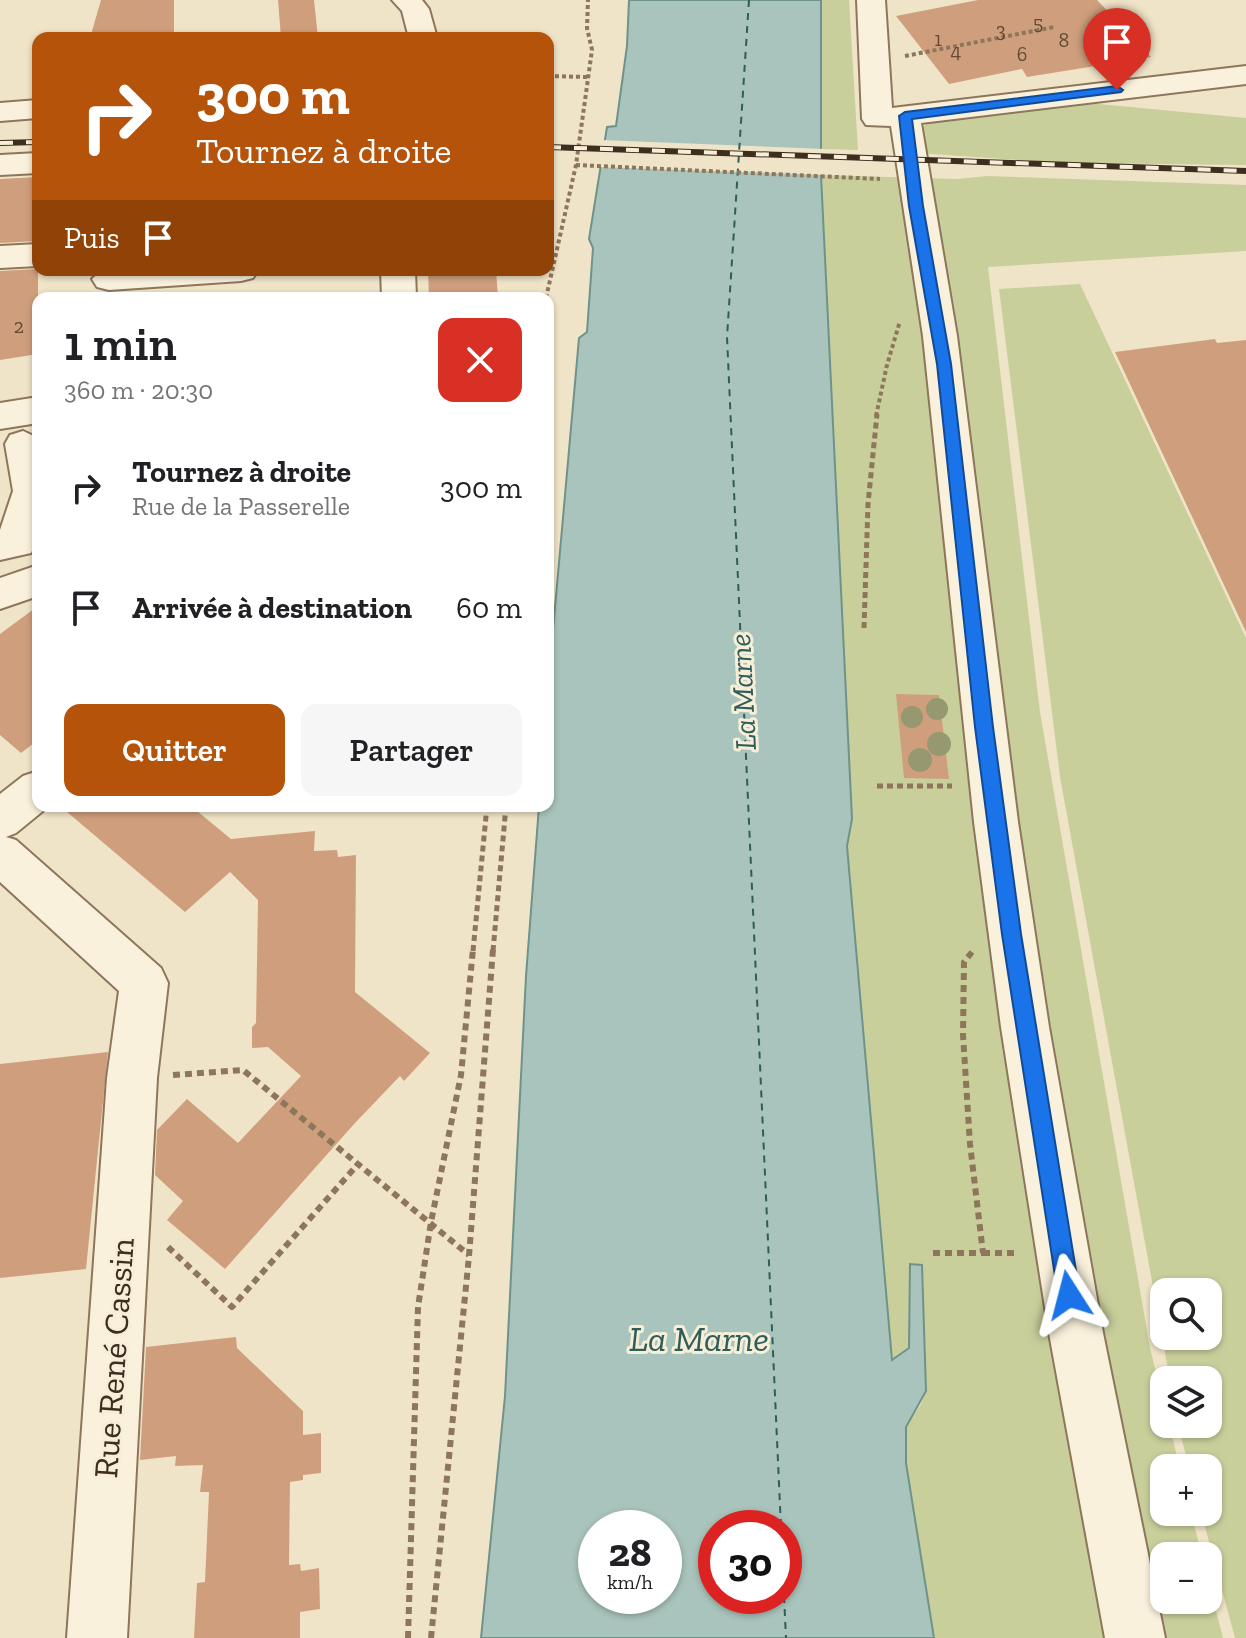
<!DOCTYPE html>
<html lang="fr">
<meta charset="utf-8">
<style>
:root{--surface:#fff;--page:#f6f6f6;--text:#202124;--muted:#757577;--accent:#b45309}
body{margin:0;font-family:"Zilla Slab",serif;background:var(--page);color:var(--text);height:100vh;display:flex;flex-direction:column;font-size:30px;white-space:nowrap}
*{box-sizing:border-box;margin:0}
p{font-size:26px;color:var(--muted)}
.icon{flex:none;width:44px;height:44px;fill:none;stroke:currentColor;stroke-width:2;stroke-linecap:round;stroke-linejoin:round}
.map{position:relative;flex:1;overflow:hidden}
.drawer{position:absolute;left:32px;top:292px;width:522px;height:520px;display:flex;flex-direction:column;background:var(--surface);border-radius:16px;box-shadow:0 2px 6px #0004}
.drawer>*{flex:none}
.top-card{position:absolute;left:32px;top:32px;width:522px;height:244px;border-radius:16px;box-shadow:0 2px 6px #0004;background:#b45309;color:#fff;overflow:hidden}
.tools{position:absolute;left:1150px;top:1278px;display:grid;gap:16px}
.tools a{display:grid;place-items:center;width:72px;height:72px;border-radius:16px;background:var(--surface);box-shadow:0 2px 6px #0004;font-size:40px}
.speed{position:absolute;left:578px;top:1510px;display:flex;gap:16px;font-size:40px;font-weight:700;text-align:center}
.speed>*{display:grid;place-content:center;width:104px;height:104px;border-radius:50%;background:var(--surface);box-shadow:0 2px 6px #0004;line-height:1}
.speed small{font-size:20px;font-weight:400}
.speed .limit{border:12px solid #d22;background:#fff;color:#111}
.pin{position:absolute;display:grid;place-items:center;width:68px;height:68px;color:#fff;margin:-82px -34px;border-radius:50% 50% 50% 0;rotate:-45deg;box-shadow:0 0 8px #0007}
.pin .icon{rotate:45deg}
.me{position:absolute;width:88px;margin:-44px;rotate:351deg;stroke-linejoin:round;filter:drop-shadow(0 0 6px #0008)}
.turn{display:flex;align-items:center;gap:28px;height:168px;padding:0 32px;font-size:36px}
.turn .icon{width:104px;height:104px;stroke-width:2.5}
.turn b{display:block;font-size:56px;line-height:68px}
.then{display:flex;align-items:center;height:76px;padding:0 32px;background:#0003;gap:16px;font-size:30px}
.round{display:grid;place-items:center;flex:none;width:84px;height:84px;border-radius:16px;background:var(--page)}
.overview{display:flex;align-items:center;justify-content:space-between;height:136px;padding:0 32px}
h1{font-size:48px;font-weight:600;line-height:60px}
.cta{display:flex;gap:16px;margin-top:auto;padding:16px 32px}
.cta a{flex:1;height:92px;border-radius:16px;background:var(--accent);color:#fff;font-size:32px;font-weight:600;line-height:92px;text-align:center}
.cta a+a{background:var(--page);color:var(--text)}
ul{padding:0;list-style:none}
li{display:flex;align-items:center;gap:24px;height:120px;padding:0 32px}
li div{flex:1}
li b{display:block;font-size:30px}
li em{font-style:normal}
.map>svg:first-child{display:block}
.green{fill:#c9cf9b;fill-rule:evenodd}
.water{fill:#a9c4bc;stroke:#6f938a;stroke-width:2;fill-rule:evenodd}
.pier{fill:#f0e4c8}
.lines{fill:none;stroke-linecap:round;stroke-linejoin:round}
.ferry{stroke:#2f5d5a;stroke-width:2;stroke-dasharray:7 6;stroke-linecap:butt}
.building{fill:#cf9f7d}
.minor-casing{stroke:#8d765c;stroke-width:4}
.path-far2{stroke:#8d765c;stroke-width:4;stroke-dasharray:4 3;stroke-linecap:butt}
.path-far1{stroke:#8d765c;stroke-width:5;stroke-dasharray:6 4;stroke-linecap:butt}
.path{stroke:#8d765c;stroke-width:6;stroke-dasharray:7 5;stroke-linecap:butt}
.minor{fill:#faf1dc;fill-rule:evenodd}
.rail-casing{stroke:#3d2e20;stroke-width:6}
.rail{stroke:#f7eed8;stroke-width:4;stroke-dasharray:13;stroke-linecap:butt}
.tree{fill:#96986f}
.route{fill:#1a73e8;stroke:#114b97;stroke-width:2}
.labels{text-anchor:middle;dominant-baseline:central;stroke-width:6;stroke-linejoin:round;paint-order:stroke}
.far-number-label{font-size:20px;fill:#624a37}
.water-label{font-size:30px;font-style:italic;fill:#2f5d5a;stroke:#f7eed8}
.near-street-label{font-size:34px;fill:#3d2e20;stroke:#f7eed8}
.near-water-label{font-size:36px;font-style:italic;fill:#2f5d5a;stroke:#f7eed8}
</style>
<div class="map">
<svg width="1246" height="1638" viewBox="0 0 1246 1638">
<rect width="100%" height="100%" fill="#f0e4c8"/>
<g class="green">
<polygon points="821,0 849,0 858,150 820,149"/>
<polygon points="1078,102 1246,118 1246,165 1062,163 917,153 919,130 933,119"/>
<polygon points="821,175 957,179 987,176 1246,185 1246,251 988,267 1040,712 1150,1348 1164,1405 1164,1424 1169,1424 1180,1468 1164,1468 1164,1512 1191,1512 1202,1556 1164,1556 1164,1600 1208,1600 1208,1580 1223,1638 933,1638 905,1464 906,1427 921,1404 926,1391 922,1265 910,1265 909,1349 892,1360 847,846 852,819 841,675 840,597"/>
<path d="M1080,284l166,354v1000h-11l-34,-126h7v-44h-19l-11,-44h30v-44h-38l-110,-603 -61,-488zM1164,1292h44v44h-44z"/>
</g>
<path class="water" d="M629,0h192v175l31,644 -5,27 45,514 17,-12 1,-84 12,1 4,126 -20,36v36l28,175h-453l24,-242 21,-420 13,-170h9v-120l31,-348 8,-6 6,-84 -4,-9 18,-112 9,-1 11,-80zM596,1528h68v68h-68zM716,1528h68v68h-68z"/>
<polygon class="pier" points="601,140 824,149 825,175 596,167"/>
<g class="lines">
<g class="ferry">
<polyline points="749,0 727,337 781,1528"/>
<polyline points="784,1596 786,1638"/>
</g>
</g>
<g class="building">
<polygon points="101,0 174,0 174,38 90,38"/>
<polygon points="278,0 314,0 318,38 281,38"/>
<polygon points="978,0 1097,0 1151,57 1027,77 1022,69 949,84 896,16"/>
<polygon points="38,177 38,241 0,243 0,179"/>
<polygon points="38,269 38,354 0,360 0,271"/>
<polygon points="428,270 496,270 498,298 429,298"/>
<polygon points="1215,339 1217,343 1246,340 1246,632 1115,352"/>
<polygon points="38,606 38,740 21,753 0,735 0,634"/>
<polygon points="896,694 939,695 949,779 904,778"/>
<polygon points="60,806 191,806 231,839 315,831 314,851 337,850 338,857 356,855 355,992 430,1053 404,1081 400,1076 355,1123 225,1269 167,1220 183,1201 155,1175 157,1130 187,1099 238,1143 301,1076 268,1047 252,1048 252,1027 256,1023 258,900 230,872 185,912"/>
<polygon points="108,1052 86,1269 0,1278 0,1064"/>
<polygon points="236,1337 237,1348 303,1411 303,1435 321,1433 321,1473 303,1475 303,1480 290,1482 289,1565 300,1564 301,1571 319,1568 320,1609 300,1612 300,1638 194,1638 197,1583 205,1582 209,1492 200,1492 203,1465 175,1466 176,1456 140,1460 146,1347"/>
</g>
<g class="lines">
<defs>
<g id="minor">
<polygon points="392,0 422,0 429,9 437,38 409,38 402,11"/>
<polygon points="857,0 885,0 892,108 1246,66 1246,84 921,123 957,336 1018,822 1049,1027 1103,1333 1165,1638 1105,1638 1049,1333 1001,1027 974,822 923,336 891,126 866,125 862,119"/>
<polygon points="38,100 38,118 0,121 0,103"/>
<polygon points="38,153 38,173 0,175 0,155"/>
<polygon points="38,244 38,266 0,268 0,246"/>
<polygon points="102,270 258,270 253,278 241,281 109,290 97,287 92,279"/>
<polygon points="381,270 415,270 416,298 382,298"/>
<polygon points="38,397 38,423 0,429 0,403"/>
<polygon points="23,431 38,438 38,537 31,553 0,560 0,530 13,491 5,444 10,435"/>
<polygon points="38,565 38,596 0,609 0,578"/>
<polygon points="38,771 38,806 49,806 16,833 6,837 16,840 161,968 168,983 157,1078 127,1638 67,1638 107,1078 119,991 0,882 0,794 23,776"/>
</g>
</defs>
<use href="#minor" class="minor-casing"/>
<g class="path-far2">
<polyline points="905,56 1054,27"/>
<polyline points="548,76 587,77"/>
<polyline points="576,165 880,179"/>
<polyline points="546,298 576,165 592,50 587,28 588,0"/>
<polyline points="876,416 887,365 900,321"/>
</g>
<g class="path-far1">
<polyline points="864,628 868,504 877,414"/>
<polyline points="877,786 952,786"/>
<polyline points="473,951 487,806"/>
<polyline points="493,951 506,806"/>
</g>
<g class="path">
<polyline points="173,1075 243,1070 469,1255"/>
<polyline points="168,1247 232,1307 359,1163"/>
<polyline points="933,1253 983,1253 970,1144 963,1035 964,962 972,952"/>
<polyline points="983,1253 1017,1253"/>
<polyline points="408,1638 418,1307 431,1222 461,1075 473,949"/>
<polyline points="431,1638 469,1256 493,949"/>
</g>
<use href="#minor" class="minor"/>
<defs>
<g id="rail">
<polyline points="0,143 38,142"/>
<polyline points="548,147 1246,171"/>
</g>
</defs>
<use href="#rail" class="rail-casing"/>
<use href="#rail" class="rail"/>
</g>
<g class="tree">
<circle cx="937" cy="709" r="11"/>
<circle cx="912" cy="717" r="11"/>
<circle cx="939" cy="744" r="12"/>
<circle cx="920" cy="760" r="12"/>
</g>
<polygon class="route" points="1117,86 1123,90 1121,92 912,119 923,206 951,364 993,727 1021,934 1080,1295 1076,1302 1069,1306 1061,1302 1058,1295 1002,934 975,727 937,364 909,206 899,116 905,112"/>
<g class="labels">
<g class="far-number-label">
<text x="1038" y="23">5</text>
<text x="1001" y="30">3</text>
<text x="938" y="39">1</text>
<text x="1064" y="40">8</text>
<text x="956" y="51">4</text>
<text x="1022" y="54">6</text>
<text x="19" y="326">2</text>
</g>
<g class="water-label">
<text transform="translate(743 692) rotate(-93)">La Marne</text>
</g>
<g class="near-street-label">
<text transform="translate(114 1358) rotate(-86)">Rue René Cassin</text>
</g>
<g class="near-water-label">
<text x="699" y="1338">La Marne</text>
</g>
</g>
</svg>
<div class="tools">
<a><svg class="icon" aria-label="search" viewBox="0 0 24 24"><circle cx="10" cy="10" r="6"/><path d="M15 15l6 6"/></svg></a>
<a><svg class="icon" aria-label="layers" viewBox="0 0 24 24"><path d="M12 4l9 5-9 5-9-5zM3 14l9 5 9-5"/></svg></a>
<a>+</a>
<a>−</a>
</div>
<div class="speed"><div>28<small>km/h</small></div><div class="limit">30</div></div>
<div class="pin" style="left:1117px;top:90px;background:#d93025"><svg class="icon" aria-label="arrive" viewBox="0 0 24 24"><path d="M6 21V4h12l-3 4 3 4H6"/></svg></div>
<svg class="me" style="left:1069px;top:1295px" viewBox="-20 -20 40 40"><path d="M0-17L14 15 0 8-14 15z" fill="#1a73e8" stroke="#fff" stroke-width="4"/></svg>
<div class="top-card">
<div class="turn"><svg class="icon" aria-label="right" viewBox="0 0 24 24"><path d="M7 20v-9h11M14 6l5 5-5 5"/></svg><div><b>300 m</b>Tournez à droite</div></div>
<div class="then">Puis<svg class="icon" aria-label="arrive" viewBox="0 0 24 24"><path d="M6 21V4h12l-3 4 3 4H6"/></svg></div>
</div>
<section class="drawer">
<div class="overview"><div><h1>1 min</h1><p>360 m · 20:30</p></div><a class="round" style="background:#d93025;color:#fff"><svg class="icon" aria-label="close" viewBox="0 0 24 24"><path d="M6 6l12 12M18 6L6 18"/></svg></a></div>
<ul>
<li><svg class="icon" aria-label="right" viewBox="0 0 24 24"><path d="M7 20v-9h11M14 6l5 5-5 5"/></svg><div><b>Tournez à droite</b><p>Rue de la Passerelle</p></div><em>300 m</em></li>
<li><svg class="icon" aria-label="arrive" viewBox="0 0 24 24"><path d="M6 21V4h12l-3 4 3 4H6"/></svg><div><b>Arrivée à destination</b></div><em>60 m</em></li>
</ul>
<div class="cta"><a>Quitter</a><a>Partager</a></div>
</section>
</div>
